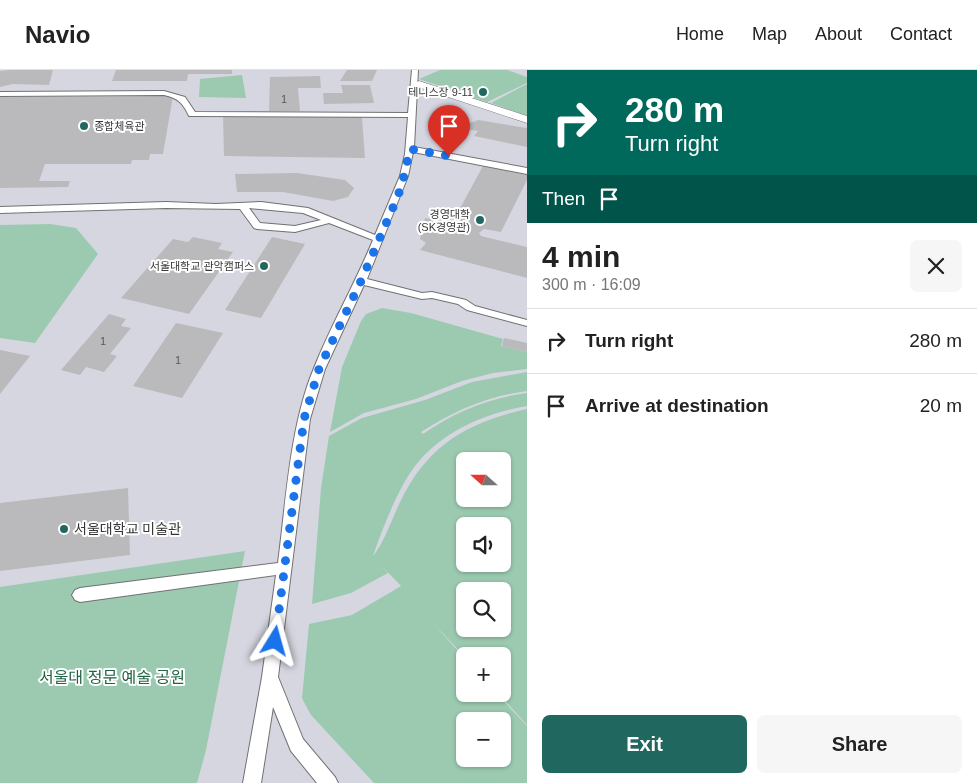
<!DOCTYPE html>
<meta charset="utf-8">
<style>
:root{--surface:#fff;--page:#f6f6f6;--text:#222;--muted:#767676;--line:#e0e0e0;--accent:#20685f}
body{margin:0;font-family:Helvetica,"Noto Sans KR",sans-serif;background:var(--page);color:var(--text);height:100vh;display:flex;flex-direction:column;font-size:19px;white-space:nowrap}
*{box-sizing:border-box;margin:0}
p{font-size:16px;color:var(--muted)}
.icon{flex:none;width:28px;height:28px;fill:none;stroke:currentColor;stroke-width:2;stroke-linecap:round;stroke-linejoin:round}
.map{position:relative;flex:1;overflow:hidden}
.panel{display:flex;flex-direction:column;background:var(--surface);width:450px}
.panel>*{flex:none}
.guide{background:#00695c;color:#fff;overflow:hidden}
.needle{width:32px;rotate:291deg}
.controls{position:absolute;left:456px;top:382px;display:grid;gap:10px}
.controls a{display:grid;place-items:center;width:55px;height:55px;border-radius:8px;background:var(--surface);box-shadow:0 1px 4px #0004;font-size:25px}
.pin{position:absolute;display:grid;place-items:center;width:42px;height:42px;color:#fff;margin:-51px -21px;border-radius:50% 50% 50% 0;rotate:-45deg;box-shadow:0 0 5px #0007}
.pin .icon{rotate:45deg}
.me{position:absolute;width:55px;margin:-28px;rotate:8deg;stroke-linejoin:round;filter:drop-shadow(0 0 4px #0008)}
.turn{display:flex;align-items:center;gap:18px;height:105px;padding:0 15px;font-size:22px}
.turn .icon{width:65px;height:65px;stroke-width:2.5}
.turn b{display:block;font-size:35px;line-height:42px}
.then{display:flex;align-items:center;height:48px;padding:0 15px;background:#0003;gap:10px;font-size:19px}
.round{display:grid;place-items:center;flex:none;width:52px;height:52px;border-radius:8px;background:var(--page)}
.headline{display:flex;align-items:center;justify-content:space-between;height:85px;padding:0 15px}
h1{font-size:30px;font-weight:800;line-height:38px}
.action{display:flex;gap:10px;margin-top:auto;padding:10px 15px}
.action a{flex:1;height:58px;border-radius:8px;background:var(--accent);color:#fff;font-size:20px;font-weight:800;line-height:58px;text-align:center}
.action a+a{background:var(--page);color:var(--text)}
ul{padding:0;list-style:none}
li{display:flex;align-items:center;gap:15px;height:65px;padding:0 15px;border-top:1px solid var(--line)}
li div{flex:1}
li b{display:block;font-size:19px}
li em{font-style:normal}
header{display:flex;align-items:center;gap:30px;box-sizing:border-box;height:70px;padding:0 25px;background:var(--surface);border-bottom:1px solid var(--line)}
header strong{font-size:24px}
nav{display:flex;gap:28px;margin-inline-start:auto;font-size:18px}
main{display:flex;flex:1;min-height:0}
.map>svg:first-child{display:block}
.built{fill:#d6d6e1;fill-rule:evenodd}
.green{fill:#9bcab0;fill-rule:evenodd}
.building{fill:#bababd}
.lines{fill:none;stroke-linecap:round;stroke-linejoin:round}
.service-casing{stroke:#717173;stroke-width:2}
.pedestrian-casing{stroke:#717173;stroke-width:1}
.service{fill:#fff;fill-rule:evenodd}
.pedestrian{fill:#fff;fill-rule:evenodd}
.route{stroke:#1a73e8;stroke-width:9;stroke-dasharray:0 16.2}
.poi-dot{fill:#20685f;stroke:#fff;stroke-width:2}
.labels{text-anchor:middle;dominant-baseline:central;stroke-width:4;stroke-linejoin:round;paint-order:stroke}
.far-poi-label{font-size:11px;fill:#373738;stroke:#fff;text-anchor:end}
.number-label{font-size:11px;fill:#585859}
.poi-label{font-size:14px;fill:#373738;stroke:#fff;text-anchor:start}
.near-park-label{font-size:16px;fill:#226346;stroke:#fff}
</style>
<header>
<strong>Navio</strong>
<nav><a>Home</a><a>Map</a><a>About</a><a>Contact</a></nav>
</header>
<main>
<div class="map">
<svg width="527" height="713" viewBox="0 0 527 713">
<rect width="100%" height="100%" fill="#e2e2e5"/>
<path class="built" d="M0,0h527v713h-527zM465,391h37v38h-37zM465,456h37v38h-37zM465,521h37v38h-37zM465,586h37v38h-37zM465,651h37v38h-37z"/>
<g class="green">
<polygon points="440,0 507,0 527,7 527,13 487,32 419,9"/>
<polygon points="242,5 246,28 199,27 200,9"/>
<polygon points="527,14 527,46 491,33"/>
<polygon points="50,154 76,158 98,184 35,273 0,268 0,155"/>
<polygon points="382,238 411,243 503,269 501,276 527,282 527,299 493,303 462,311 416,329 364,343 330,362 342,297 361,251 366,244"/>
<path d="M527,302v19c-39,5 -73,20 -106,41l2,2c31,-22 66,-36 104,-41v13c-42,7 -86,26 -112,60 -17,22 -33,64 -42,90 11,-13 19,-37 27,-54 28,-57 66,-79 127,-93v316l-28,-31h3v-38l-37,1 -32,-34 32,36v35h32l30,32v57h-153l-63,-68 -6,-11 -3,-6 7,-74 43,-9 49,-29 -22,-23 9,10 -37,20 -39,11 9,-116 8,-52 33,-18 63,-18 47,-18zM465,391h37v38h-37zM465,456h37v38h-37zM465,521h37v38h-37zM465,651h37v38h-37z"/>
<polygon points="245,481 206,680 197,713 0,713 0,517"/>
</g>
<g class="building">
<polygon points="10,0 53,0 49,15 13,14 0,17 0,1"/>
<polygon points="116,0 232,0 232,4 188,4 187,11 112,11"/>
<polygon points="347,0 377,0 372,11 340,11"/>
<polygon points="320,6 321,18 298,18 300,41 269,41 270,7"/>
<polygon points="341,15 370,15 374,33 324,34 323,23 343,23"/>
<polygon points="173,26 163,84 150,84 149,90 132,90 131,94 45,94 39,111 70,111 68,117 0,118 0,27"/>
<polygon points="223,45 362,47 365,88 224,86"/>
<polygon points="478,50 527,58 527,77 474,66 478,61 466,59 470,53"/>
<polygon points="483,96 527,105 527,110 501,162 484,159 479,163 481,166 527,177 527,208 420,180 426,173 420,169 425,148 452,153"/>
<polygon points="297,103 345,110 354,118 348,127 333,131 283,122 237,122 235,104"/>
<polygon points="193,167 222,173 218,179 233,182 189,244 121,228 173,169 188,172"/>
<polygon points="272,167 305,174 261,248 225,240"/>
<polygon points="109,244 126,249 121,256 131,258 110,284 117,286 104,302 86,297 80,305 61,300"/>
<polygon points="176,253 223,263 182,328 133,316"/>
<polygon points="504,268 527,273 527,282 502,276"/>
<polygon points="0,280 30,286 0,324"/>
<polygon points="128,418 130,485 0,501 0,433"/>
</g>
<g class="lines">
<defs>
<path id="service" d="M412,0h6l-4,77 113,21v6l-114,-22 -5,24 -41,103 55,14 10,-1 34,8 9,6 52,14v6l-60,-16 -9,-6 -26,-6 -10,1 -58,-14 -39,84 -15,50 -32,258 25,62 32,38 3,6h-21l-26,-32 -18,-44 -12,76h-18l19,-106 14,-102 -196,27 -5,-2 -3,-5 3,-5 5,-2 198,-25c8,-61 12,-138 36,-195 17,-43 41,-84 59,-128l-44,-17 -34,9 -38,-3 -3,-1 -14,-19 -74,-1 -166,5v-6l166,-5 50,2 45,-2 47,6 67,27 25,-59 5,-22 3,-37 -216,-1h-3c-6,-13 -11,-18 -25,-21l-164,1v-4l164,-1 21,6 10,15 213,1zM249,138l54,5 18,7 -26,6 -35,-3z"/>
<polygon id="pedestrian" points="419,11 527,46 527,53 415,16 414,14"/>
</defs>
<use href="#service" class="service-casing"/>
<use href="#pedestrian" class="pedestrian-casing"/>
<use href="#service" class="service"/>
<use href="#pedestrian" class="pedestrian"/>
</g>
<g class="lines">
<polyline class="route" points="275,571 304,349 319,299 361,211 398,126 404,106 410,79 449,86"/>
</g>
<g class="poi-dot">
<circle cx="483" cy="22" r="5"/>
<circle cx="84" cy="56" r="5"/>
<circle cx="480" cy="150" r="5"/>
<circle cx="264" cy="196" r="5"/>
<circle cx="64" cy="459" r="5"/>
</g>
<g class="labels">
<g class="far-poi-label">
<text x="473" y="22">테니스장 9-11</text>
<text x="94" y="56" text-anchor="start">종합체육관</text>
<text x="470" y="144">경영대학<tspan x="470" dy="13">(SK경영관)</tspan></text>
<text x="254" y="196">서울대학교 관악캠퍼스</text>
</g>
<g class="number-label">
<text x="284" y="29">1</text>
<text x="103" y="271">1</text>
<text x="178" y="290">1</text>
</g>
<g class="poi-label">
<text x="74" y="459">서울대학교 미술관</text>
</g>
<g class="near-park-label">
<text x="112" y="607">서울대 정문 예술 공원</text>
</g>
</g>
</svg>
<div class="controls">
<a><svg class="needle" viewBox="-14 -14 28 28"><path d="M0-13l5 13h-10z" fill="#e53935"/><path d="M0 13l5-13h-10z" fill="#767676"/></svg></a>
<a><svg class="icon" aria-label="sound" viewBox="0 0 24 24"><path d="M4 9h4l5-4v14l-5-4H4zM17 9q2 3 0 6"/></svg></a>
<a><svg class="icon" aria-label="search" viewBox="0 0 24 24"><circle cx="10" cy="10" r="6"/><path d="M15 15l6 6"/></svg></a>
<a>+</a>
<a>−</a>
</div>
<div class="pin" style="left:449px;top:86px;background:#d93025"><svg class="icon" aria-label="arrive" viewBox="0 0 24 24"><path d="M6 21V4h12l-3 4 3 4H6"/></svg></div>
<svg class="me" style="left:275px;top:571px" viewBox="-20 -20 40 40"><path d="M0-17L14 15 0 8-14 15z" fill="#1a73e8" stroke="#fff" stroke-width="4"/></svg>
</div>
<section class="panel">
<div class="guide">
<div class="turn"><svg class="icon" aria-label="right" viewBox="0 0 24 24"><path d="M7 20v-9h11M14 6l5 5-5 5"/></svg><div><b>280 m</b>Turn right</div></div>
<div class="then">Then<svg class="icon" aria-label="arrive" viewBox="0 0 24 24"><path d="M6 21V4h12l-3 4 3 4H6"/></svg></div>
</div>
<div class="headline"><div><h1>4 min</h1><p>300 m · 16:09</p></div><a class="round"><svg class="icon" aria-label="close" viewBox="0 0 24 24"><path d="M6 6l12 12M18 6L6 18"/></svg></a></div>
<ul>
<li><svg class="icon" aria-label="right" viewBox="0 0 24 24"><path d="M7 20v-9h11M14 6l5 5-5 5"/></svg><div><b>Turn right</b></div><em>280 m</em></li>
<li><svg class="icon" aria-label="arrive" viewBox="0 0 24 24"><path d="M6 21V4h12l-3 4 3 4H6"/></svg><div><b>Arrive at destination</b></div><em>20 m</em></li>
</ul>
<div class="action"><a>Exit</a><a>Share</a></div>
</section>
</main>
